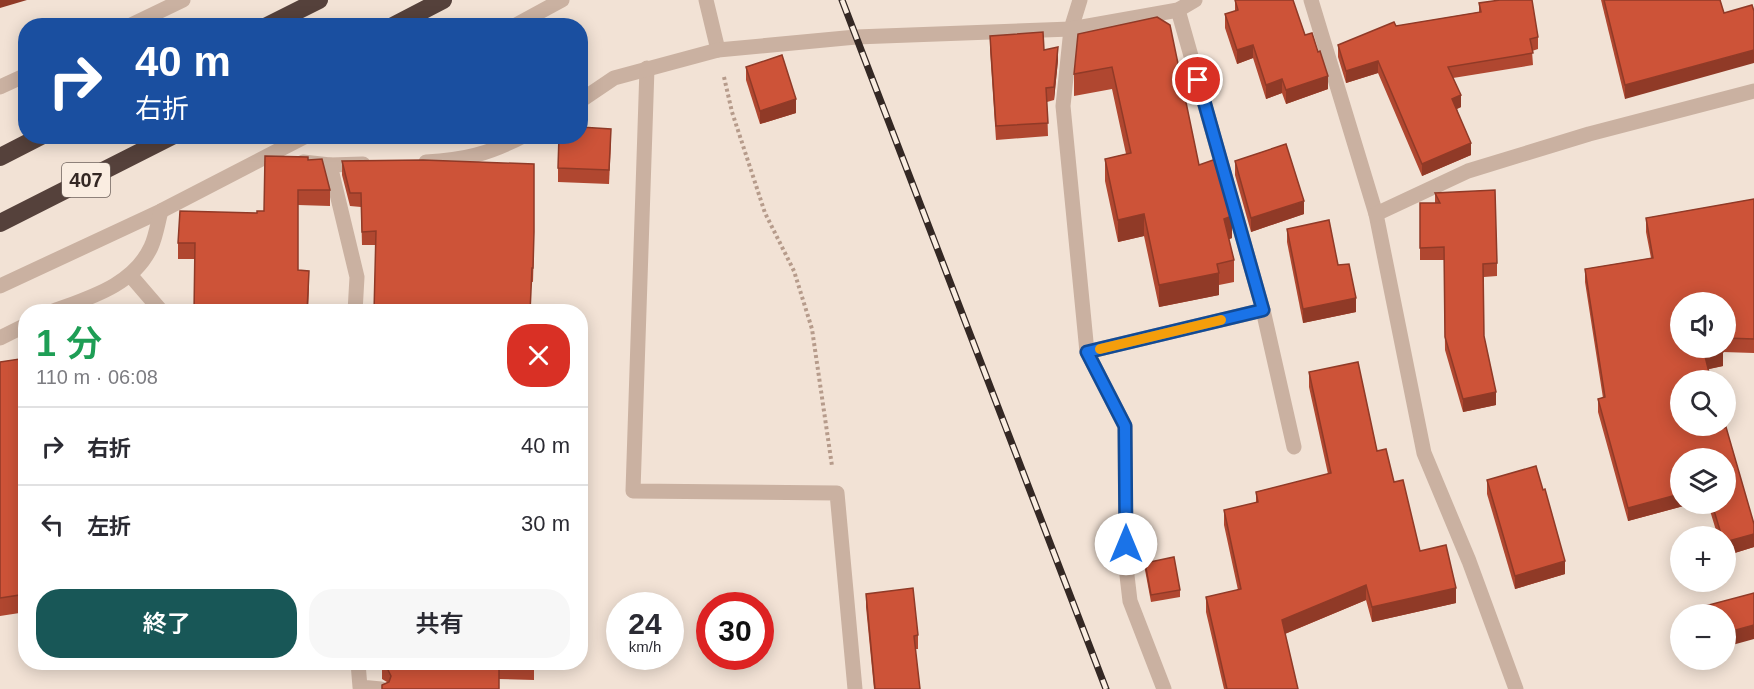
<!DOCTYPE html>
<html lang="ja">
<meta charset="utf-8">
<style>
:root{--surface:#fff;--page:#f7f7f7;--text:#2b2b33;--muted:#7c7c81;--line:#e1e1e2;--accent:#185757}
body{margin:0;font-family:Helvetica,"Noto Sans JP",sans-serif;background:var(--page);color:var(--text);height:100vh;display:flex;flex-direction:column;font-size:22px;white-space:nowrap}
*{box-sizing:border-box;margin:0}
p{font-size:20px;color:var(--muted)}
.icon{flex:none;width:33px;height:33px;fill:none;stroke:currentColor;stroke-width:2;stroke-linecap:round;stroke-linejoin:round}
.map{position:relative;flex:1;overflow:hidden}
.sheet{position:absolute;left:18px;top:304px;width:570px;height:366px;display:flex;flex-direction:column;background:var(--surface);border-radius:24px;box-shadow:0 3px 15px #0003}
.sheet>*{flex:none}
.banner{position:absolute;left:18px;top:18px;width:570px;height:126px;border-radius:24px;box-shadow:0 3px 15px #0003;background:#1a4fa0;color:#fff;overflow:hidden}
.controls{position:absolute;left:1670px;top:292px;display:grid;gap:12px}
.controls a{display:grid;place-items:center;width:66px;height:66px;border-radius:50%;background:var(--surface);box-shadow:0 3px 15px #0003;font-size:30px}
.speed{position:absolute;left:606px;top:592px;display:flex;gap:12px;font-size:30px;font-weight:700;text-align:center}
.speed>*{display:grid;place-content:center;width:78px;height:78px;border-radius:50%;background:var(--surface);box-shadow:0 3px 15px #0003;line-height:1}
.speed small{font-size:15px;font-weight:400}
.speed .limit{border:9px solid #d22;background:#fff;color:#111}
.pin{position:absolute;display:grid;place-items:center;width:51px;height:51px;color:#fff;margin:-26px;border:3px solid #fff;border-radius:50%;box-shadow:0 2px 6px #0007}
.me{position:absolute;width:66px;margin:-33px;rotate:0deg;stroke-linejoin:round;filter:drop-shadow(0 0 4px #0008)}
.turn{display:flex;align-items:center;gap:21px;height:126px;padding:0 18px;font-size:27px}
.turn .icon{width:78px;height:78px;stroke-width:2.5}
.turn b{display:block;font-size:42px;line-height:51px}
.round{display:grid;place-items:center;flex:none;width:63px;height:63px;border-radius:24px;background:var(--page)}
.summary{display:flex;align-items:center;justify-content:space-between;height:102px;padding:0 18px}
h1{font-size:36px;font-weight:600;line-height:45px;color:#1e9e55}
.action{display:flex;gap:12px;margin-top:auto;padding:12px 18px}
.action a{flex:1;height:69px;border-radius:24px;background:var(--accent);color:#fff;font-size:24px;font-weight:600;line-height:69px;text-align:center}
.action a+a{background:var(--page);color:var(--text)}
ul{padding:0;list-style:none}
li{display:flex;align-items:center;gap:18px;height:78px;padding:0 18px;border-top:2px solid var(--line)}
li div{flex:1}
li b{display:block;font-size:22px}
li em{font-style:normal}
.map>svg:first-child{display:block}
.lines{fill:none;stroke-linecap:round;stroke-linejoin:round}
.path{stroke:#b69b8b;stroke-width:4;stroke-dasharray:3 3;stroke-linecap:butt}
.minor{stroke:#cab1a1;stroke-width:15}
.highway{stroke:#55413b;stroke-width:18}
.rail-casing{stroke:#342824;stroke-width:7}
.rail{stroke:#faede1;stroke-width:4.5;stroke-dasharray:14;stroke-linecap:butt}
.wall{fill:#b04730;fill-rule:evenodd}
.shaded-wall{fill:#903a27}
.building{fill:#cd5338;stroke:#903a27;stroke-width:1.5}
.route-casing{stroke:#114b97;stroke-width:15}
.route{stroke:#1a73e8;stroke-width:10}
.slow{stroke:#f59e0b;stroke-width:10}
.labels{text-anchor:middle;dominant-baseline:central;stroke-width:5;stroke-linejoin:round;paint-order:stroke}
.shield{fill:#faede1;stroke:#6f635d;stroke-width:1.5}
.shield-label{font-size:20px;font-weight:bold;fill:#342824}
</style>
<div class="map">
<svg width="1754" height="689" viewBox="0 0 1754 689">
<rect width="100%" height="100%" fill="#f2e2d5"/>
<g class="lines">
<polyline class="path" points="724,77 732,112 765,213 794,271 812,329 832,466"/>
<g class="minor">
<polyline points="706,0 718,50"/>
<polyline points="1080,0 1071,29 1063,106 1087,352 1125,426 1126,567 1130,601 1164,689"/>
<polyline points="1311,0 1376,214 1424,453 1469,561 1516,689"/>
<polyline points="1178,10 1263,310 1294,447"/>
<polyline points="129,26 183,0"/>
<polyline points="514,26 562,0"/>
<polyline points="647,68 633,491 837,493 855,689"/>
<polyline points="0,87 26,75"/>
<polyline points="580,101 614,78 718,50 856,37 1071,29 1178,10 1195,0"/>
<polyline points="303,162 330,165 363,164"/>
<path d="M426,162c38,-2 63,-8 97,-26"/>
<polyline points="330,165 357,277 355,312"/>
<polyline points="1376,214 1468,171 1589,134 1754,91"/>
<polyline points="131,276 162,312"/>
<polyline points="0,286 161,211 306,136"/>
<path d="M51,312c37,-14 82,-26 100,-65 5,-11 7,-25 10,-36"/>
<polyline points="0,338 26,325"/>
<polyline points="1087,352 1263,310"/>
<polyline points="358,663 360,687 381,689"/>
</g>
<g class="highway">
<polyline points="267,26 319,0"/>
<polyline points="393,26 443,0"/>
<polyline points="0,157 41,136"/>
<polyline points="0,223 172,136"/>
</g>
<defs>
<polyline id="rail" points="842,0 1106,689"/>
</defs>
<use href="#rail" class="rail-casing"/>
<use href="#rail" class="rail"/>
</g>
<g class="wall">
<polygon points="1235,0 1305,35 1328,89 1286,104 1282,93 1266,99 1253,58 1237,64 1225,28 1225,14 1235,11"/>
<polygon points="1601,0 1720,0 1724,13 1625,99"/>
<polygon points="1479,3 1538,37 1538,49 1532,51 1533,65 1453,78 1461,107 1457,109 1471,155 1422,176 1378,73 1346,83 1338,57 1338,45 1396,26 1479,12"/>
<polygon points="1157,17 1199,165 1232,238 1229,239 1234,260 1234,282 1219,285 1219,295 1159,307 1144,236 1118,242 1105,181 1105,159 1126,154 1112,89 1074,96 1074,74"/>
<polygon points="990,36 1044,50 1058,60 1054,100 1047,102 1048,136 996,140 990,50"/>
<polygon points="746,67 796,113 760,124 746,80"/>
<polygon points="611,142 609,184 558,182 558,168"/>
<polygon points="308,160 330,190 330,206 298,205 298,270 309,287 308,312 194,312 194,259 178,259 178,243 264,211"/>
<polygon points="342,161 534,246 533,282 376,245 362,245 361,207 350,206 342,175"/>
<polygon points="1235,161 1304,214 1251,232 1235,175"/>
<polygon points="1435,193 1497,263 1497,276 1484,277 1484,336 1496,405 1463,412 1445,350 1444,260 1420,260 1420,203 1435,203"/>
<path d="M1754,199v154l-31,-1v14l-15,3 3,12h-31v45h43l1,2 2,-1 28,97v23l-29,9v-19h-7l-10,-33h17v-45h-45v45h11l-63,17 -30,-109v-13l5,-1 -18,-116v-13l66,-11 -5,-26v-14zM1680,303h45v45h-45z"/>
<polygon points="1287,229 1338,265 1356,312 1303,323 1287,242"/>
<polygon points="26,358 26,612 0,616 0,362"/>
<polygon points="1309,372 1377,451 1394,482 1420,551 1456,603 1372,622 1366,600 1285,634 1298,689 1224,689 1206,612 1206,597 1238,590 1224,525 1224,510 1256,503 1256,492 1328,474 1309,387"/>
<polygon points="1487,480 1565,574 1515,589 1487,494"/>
<polygon points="1145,563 1180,590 1180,597 1151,602 1145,570"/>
<polygon points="866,594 918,635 918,649 915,649 920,689 874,689 866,607"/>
<polygon points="382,663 534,663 534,680 499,679 387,682 382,679"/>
</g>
<g class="shaded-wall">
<polygon points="0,0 27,0 0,8"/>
<polygon points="1253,45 1253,58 1237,64 1237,50"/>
<polygon points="1058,47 1058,60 1054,100 1054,87"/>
<polygon points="1754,50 1754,63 1625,99 1625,85"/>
<polygon points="1378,61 1378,73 1346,83 1346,71"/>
<polygon points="1328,76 1328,89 1286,104 1286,90"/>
<polygon points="1282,79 1282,93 1266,99 1266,85"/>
<polygon points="1461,95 1461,107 1452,111 1452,99"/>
<polygon points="796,99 796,113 760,124 760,111"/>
<polygon points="1471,143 1471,155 1422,176 1422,164"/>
<polygon points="1304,201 1304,214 1251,232 1251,218"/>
<polygon points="1144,214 1144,236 1118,242 1118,220"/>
<polygon points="1232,216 1232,238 1224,241 1224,219"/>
<polygon points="1219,273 1219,295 1159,307 1159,285"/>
<polygon points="1356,298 1356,312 1303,323 1303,309"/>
<polygon points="1723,352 1723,366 1705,370 1705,356"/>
<polygon points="1496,392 1496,405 1463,412 1463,399"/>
<polygon points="1680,494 1680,504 1691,504 1628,521 1628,508"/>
<polygon points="1754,534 1754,547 1725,556 1725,542"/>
<polygon points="1565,561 1565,574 1515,589 1515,576"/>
<polygon points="1366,585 1366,600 1282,635 1282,620"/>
<polygon points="1456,588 1456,603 1372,622 1372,607"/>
<polygon points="1754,625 1754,639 1725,647 1725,633"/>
</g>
<g class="building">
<polygon points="1235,0 1293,0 1305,35 1312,33 1318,52 1320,51 1328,76 1286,90 1282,79 1266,85 1253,45 1237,50 1225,14 1238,10"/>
<polygon points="1500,0 1532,0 1538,37 1530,39 1533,53 1448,67 1461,95 1452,99 1471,143 1422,164 1378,61 1346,71 1338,45 1394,22 1396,26 1481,12 1479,3"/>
<polygon points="1604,0 1720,0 1724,13 1752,5 1754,11 1754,50 1625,85"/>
<polygon points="1157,17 1170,25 1199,165 1216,159 1232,216 1224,219 1234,260 1217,264 1219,273 1159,285 1144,214 1118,220 1105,159 1131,153 1112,67 1074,74 1078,34"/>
<polygon points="1043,32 1044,50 1058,47 1054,87 1046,88 1048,123 996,126 990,36"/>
<polygon points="782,55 796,99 760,111 746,67"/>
<polygon points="580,127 611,129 609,170 558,168 559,136 580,136"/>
<polygon points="1286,144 1304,201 1251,218 1235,161"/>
<polygon points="265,156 308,157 308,160 322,159 330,190 298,190 298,270 309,271 307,312 194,312 195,243 178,243 180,211 257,213 257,211 264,211"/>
<polygon points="423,160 534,164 534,232 533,268 532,268 530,312 374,312 376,231 362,232 361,193 350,193 342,161"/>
<polygon points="1495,190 1497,263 1483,264 1484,336 1496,392 1463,399 1445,337 1444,247 1420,248 1420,203 1440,203 1435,193"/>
<polygon points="1754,199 1754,339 1725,338 1725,303 1680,303 1680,348 1722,348 1723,352 1705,356 1711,381 1680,381 1680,426 1723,426 1724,428 1726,427 1754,524 1754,534 1725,542 1725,537 1722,537 1712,504 1725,504 1725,459 1680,459 1680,494 1628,508 1598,399 1605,397 1585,269 1653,258 1646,218"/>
<polygon points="1329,220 1338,265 1349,264 1356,298 1303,309 1287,229"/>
<polygon points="26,358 26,454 24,454 26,465 26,594 0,598 0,362"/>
<polygon points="1358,362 1377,451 1386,449 1394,482 1403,480 1420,551 1446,545 1456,588 1372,607 1366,585 1282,620 1298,689 1227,689 1206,597 1241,589 1224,510 1258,502 1256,492 1331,473 1309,372"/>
<polygon points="1536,466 1543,490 1545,489 1565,561 1515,576 1487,480"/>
<polygon points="1174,557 1180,590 1151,595 1145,563"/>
<polygon points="913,588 918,635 914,636 920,689 875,689 866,594"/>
<polygon points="1754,593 1754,625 1725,633 1725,615 1708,615 1705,606"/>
<polygon points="382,663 534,663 534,667 499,665 499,689 382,689 382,685 389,682 391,676 387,668 382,666"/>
</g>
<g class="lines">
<defs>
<polyline id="route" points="1126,544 1125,426 1087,352 1263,310 1198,80"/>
</defs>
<use href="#route" class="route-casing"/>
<use href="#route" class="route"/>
<polyline class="slow" points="1100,349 1221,320"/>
</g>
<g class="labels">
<rect class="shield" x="62" y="163" width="48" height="34" rx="4.5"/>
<g class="shield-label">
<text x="86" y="180">407</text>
</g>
</g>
</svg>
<div class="controls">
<a><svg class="icon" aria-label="sound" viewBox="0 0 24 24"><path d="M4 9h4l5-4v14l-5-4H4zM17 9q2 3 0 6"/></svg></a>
<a><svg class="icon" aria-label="search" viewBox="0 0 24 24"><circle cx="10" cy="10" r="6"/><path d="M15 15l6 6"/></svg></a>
<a><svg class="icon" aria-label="layers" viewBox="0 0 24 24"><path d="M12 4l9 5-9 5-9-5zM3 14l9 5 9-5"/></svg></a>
<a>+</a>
<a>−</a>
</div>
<div class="speed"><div>24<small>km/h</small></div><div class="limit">30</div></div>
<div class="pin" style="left:1198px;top:80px;background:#d93025"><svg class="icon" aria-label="arrive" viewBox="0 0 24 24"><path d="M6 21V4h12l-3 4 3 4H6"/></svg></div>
<svg class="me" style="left:1126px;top:544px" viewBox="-20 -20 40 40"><circle r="19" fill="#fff"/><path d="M0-13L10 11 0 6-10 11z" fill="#1a73e8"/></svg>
<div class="banner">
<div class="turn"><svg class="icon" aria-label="right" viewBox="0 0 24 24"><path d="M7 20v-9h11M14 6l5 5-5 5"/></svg><div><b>40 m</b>右折</div></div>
</div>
<section class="sheet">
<div class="summary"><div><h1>1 分</h1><p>110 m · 06:08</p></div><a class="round" style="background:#d93025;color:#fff"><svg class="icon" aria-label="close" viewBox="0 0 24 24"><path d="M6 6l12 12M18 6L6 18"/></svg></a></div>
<ul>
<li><svg class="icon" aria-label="right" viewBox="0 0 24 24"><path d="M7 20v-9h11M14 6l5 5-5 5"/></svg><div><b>右折</b></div><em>40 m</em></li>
<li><svg class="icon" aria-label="left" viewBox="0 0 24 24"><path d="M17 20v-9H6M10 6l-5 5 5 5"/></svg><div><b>左折</b></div><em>30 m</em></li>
</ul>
<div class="action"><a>終了</a><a>共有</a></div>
</section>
</div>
